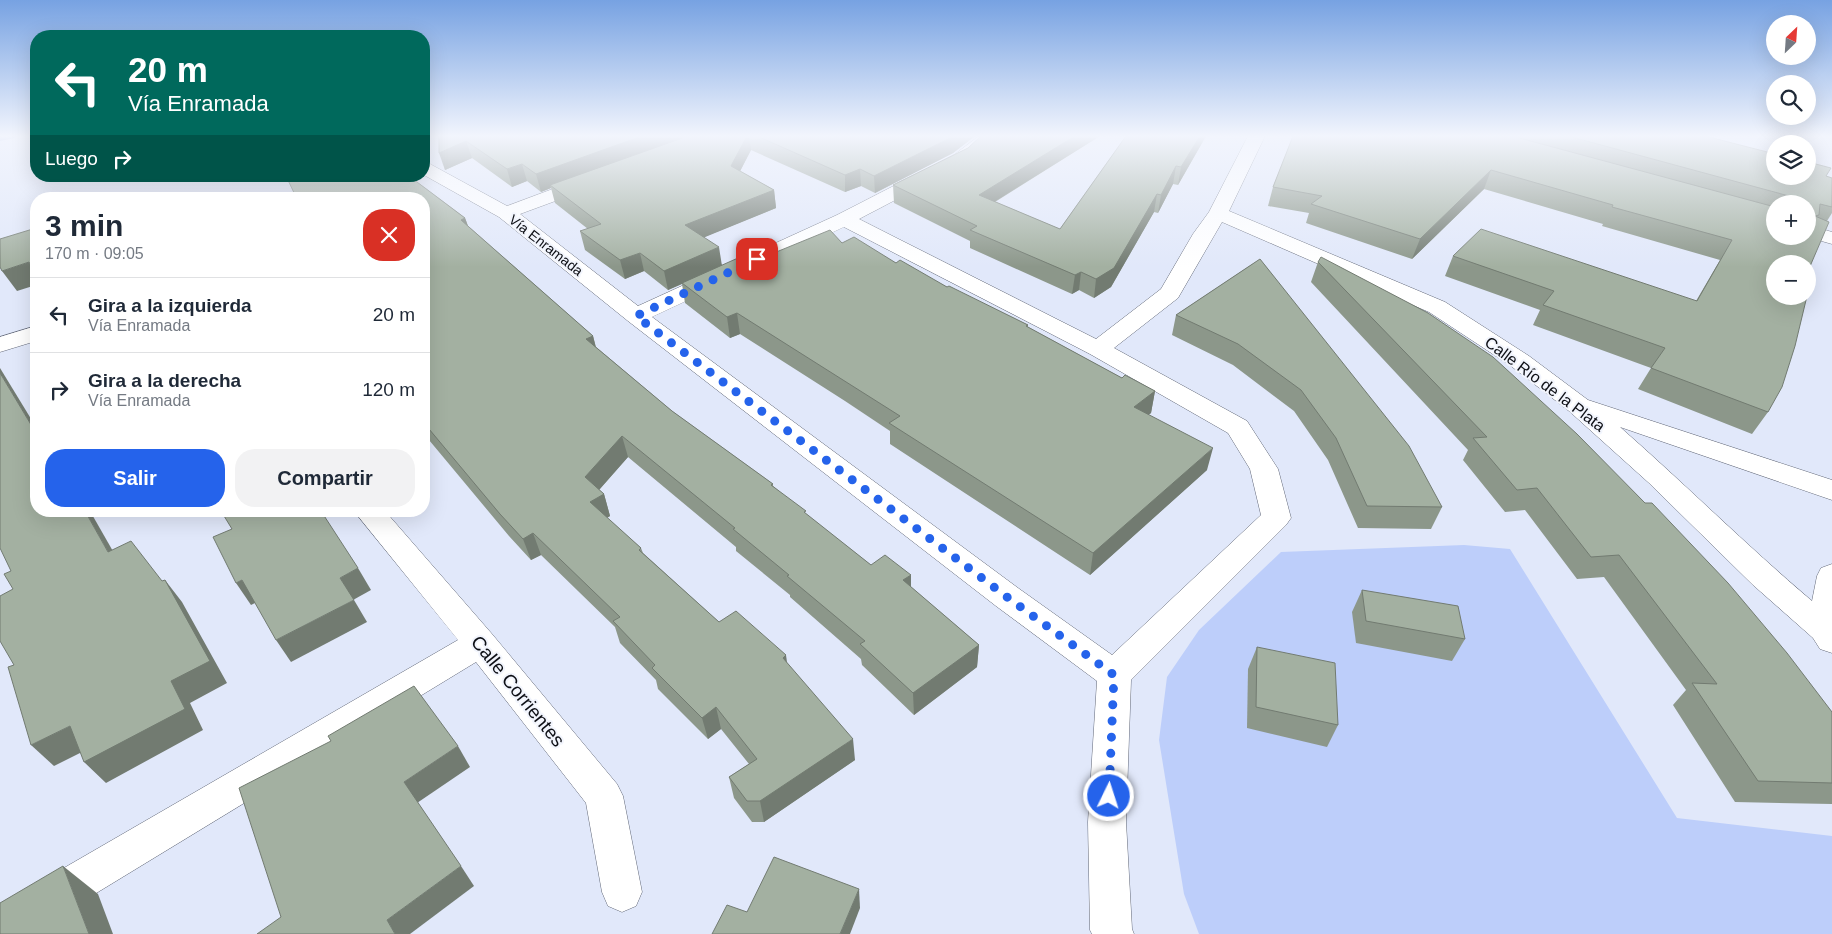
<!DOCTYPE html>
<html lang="es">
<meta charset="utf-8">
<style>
:root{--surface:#fff;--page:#f2f2f3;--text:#1f2937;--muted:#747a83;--line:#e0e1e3;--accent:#2563eb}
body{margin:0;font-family:Helvetica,sans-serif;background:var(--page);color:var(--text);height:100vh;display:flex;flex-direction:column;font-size:19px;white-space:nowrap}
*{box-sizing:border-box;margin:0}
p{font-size:16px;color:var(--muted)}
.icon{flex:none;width:28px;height:28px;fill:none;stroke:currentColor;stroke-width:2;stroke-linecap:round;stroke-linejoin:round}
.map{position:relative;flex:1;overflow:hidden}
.drawer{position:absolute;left:30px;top:192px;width:400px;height:325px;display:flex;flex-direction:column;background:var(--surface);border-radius:20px;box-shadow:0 5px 20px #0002}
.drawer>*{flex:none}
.banner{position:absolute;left:30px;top:30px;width:400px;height:152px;border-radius:20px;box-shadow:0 5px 20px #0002;background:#00695c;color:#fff;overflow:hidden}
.needle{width:32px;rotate:25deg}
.tools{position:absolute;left:1766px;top:15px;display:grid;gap:10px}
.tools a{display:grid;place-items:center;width:50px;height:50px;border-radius:50%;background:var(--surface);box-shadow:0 5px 20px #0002;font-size:25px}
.pin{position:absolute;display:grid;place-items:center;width:42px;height:42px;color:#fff;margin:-21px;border-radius:10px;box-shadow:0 2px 8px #0006}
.me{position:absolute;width:55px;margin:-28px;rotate:4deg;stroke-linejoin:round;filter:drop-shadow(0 0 4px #0008)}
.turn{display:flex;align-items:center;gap:18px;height:105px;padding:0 15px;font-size:22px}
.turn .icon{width:65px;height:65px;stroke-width:2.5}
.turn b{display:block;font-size:35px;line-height:42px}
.then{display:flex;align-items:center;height:48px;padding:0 15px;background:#0003;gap:10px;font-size:19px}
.round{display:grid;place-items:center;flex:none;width:52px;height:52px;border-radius:20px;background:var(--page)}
.summary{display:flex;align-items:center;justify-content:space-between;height:85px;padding:0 15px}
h1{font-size:30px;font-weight:600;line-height:38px}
.primary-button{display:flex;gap:10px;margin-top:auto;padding:10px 15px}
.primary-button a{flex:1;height:58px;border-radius:20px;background:var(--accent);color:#fff;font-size:20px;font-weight:600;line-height:58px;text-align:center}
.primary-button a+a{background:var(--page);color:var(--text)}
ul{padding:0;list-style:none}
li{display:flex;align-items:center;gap:15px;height:75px;padding:0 15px;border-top:1px solid var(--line)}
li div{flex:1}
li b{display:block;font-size:19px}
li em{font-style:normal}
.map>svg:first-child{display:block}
.green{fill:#bdcefa}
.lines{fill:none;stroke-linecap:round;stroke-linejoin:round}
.stream{fill:#6d88d9;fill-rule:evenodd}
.minor-casing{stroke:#626878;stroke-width:1}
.minor{fill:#fff;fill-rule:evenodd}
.wall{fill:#8c978a;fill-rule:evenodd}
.shaded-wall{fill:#727b71}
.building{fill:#a3b0a1;stroke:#727b71}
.route{stroke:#2563eb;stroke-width:9;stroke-dasharray:0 16.2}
.labels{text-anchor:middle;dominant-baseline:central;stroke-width:4;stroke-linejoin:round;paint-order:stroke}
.far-street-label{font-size:14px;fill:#0d0f15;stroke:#f2f5fd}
.street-label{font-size:16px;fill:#0d0f15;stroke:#f2f5fd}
.near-street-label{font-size:19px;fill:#0d0f15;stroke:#f2f5fd}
</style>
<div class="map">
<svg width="1832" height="934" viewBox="0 0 1832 934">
<rect width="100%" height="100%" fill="#e1e8fa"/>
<polygon class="green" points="1464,545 1510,549 1677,818 1832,836 1832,934 1199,934 1184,894 1159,740 1167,677 1199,630 1281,552"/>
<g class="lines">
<polygon class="stream" points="16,136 15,138 0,141 0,137"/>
<defs>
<g id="minor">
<path d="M979,136h19l-32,27 -107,56 237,120 65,-50 32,-55 16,-22 39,-76h17l-36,75 216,91 84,54 59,44 244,80v20l-212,-73c65,57 126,118 192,174l5,-25 4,-8 11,-4v89l-12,-4 -7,-11 -60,-53 -104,-102 -80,-72 -58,-45 -82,-54 -207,-90 -44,76 -64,50 133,73 31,48 13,49 -5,7 -155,155 -5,142 6,107 2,5h-42l-2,-4 -2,-108 9,-141 -101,-75 -368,-285 -129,-104 -75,-42v-12l6,1 77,42 75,-28 7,-2 7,2 2,4 -2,4 -76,28 118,92 199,-91 117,-60zM844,227l246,127 138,79 22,36 11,46 -149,140 -94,-67 -366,-271z"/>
<polygon points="1808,225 1832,232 1832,244 1804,236 1808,236"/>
<polygon points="36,326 36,341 0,352 0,337"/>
<polygon points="354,511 385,511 492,634 617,784 623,796 642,892 636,906 622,912 608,906 602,892 586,803 476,662 29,934 0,934 0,905 458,640"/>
</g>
</defs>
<use href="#minor" class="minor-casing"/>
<use href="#minor" class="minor"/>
</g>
<g class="wall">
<polygon points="439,136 975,136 953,153 875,193 861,186 845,192 751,150 740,171 774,190 776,208 704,237 722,265 747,264 842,243 896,263 1028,325 1028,327 1122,378 1155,391 1151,413 1148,415 1207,470 1090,575 890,444 890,431 845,401 740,334 730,338 685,303 682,284 668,290 644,271 625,279 585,250 580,231 588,229 555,203 551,188 541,192 527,181 512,187 472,158 445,170"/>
<polygon points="981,136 1100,136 995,202 1060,229 1126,136 1206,136 1178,185 1173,184 1158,213 1154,212 1111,287 1094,298 1079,290 1072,294 970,248 970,241 894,203 893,185 968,148"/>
<path d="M1293,136h412l127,42v35l-5,8 -52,43 -7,148 -16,22 -114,-45 13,-21 -118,-43 7,-15 -95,-34 8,-20 243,45 24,-41 -118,-34 1,-2 -119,-35 -72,70 -106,-36 3,-10 -41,-7 5,-19zM1775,204h33l-33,32z"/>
<polygon points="286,176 409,176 465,218 468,226 593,336 596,347 672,411 773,484 773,486 807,515 871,565 911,575 911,587 979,645 977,667 914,715 862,665 861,659 790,597 790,595 736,551 736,547 628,457 599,490 604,494 610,516 607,518 641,548 643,553 719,622 788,664 855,760 764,822 752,822 734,798 729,777 749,764 721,729 708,739 658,689 656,680 620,643 615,627 541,555 531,560 509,536 424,434 424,199 297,199"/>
<polygon points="1260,259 1442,507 1431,529 1358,528 1328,460 1294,411 1233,365 1172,335 1176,315"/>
<polygon points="1318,262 1832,712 1832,804 1735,802 1673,705 1686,690 1604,577 1577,579 1525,510 1505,512 1463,460 1468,450 1311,282"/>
<polygon points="1362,590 1465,639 1452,661 1356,643 1352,612"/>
<polygon points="1257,647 1338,725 1327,747 1247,728 1248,669"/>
</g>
<g class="shaded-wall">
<polygon points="642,136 692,136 550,185 551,188 541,192 536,174"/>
<polygon points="747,136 749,136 751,150 734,183 731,166"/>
<polygon points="954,136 975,136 953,153 875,193 874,176"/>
<polygon points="1075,136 1100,136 978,212 979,195"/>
<polygon points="1200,136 1206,136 1178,185 1181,167"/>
<polygon points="466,141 472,158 445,170 439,153"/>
<polygon points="522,164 527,181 512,187 507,169"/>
<polygon points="1176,166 1173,184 1158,213 1161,195"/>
<polygon points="860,169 861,186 845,192 845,175"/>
<polygon points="1491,170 1484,189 1412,259 1420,239"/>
<polygon points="774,190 776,208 688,244 685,225"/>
<polygon points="1157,194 1154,212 1111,287 1094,298 1096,279"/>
<polygon points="465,218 472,237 461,220"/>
<polygon points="719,247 722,266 668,290 664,271"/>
<polygon points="640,253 644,271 625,279 620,260"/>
<polygon points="29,262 36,273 36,285 17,291 2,271"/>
<polygon points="36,266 36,272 32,267"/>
<polygon points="1081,272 1079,290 1072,294 1075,275"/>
<polygon points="737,313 740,334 730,338 727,317"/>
<polygon points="593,336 598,357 586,339"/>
<polygon points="0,368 36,427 36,433 0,373"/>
<polygon points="1155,391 1151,413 1130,429 1134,407"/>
<polygon points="622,436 628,457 591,499 585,477"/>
<polygon points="1213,448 1207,470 1090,575 1093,553"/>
<polygon points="604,494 610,516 596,524 590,502"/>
<polygon points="85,511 90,511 126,574 108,552"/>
<polygon points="533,533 541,555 531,560 523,539"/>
<polygon points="358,568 371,590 353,600 340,578"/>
<polygon points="911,575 911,596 903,580"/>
<polygon points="165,580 182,602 227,683 190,703 203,730 106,783 84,762"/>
<polygon points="242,580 257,602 251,605 236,583"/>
<polygon points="354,600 367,622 291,662 276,640"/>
<polygon points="979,645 977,667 914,715 913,693"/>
<polygon points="786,655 789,677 783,658"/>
<polygon points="716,707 721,729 708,739 702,718"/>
<polygon points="70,726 92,747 54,766 31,745"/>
<polygon points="853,739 855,760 764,822 760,801"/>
<polygon points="458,746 470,767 417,803 404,782"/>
<polygon points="63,866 98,894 113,934 89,934"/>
<polygon points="461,866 474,886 410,934 395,934 387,920"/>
<polygon points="859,889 860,908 850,934 840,934"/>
</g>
<g class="building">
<polygon points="439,136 642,136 536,174 522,164 507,169 466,141 439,153"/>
<polygon points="688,136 747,136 731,166 774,190 685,225 719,247 664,271 640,253 620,260 580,231 601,224 550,185"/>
<polygon points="757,136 954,136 874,176 860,169 845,175"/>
<polygon points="981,136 1075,136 979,195 1060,229 1126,136 1200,136 1181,167 1176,166 1161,195 1157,194 1114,268 1096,279 1081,272 1075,275 970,230 977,226 893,185 968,148"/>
<polygon points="1293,136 1512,136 1775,207 1775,236 1808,236 1808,204 1789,204 1789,196 1568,136 1705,136 1775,154 1775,176 1808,176 1808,162 1831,168 1826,176 1832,178 1832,207 1820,204 1819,215 1815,216 1829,222 1808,271 1808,264 1775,264 1775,296 1807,296 1795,346 1782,387 1768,412 1651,368 1665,348 1543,305 1554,291 1453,256 1481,229 1697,301 1732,240 1612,207 1613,205 1491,170 1420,239 1311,204 1322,196 1273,187"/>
<polygon points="286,176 409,176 465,218 461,220 593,336 586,339 672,411 773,484 771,485 806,511 804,512 871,565 885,555 911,575 903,580 979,645 913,693 860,644 865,641 787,576 789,575 733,529 735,528 622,436 585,477 604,494 590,502 641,548 639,550 719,622 736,611 786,655 783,658 853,739 760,801 747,801 729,777 757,759 716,707 702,718 652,668 655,665 613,621 620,617 533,533 523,539 500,514 424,423 424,199 297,199"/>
<polygon points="36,228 36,266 32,267 29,262 2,271 0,267 0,239"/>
<polygon points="830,230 842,243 854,237 896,263 900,260 947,287 949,286 1028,325 1026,326 1122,378 1125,375 1155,391 1134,407 1213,448 1093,553 889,423 900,416 843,380 737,313 727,317 682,283 738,258 747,264"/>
<polygon points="1321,257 1428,313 1493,357 1577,434 1645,503 1652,503 1728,583 1787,653 1832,712 1832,783 1758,781 1692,683 1717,684 1619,555 1591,557 1537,488 1517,490 1473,438 1487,437 1318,262"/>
<polygon points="1260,259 1409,446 1442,507 1367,506 1336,438 1301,390 1238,344 1176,315"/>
<polygon points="0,373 36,433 36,511 85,511 108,552 131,541 162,581 165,580 210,661 171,681 185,709 84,762 70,726 31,745 8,667 14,665 0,641 0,596 13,589 4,574 11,571 0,548"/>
<polygon points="221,511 321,511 358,568 340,578 354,600 276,640 242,580 236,583 213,537 232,529"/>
<polygon points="1362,590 1458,606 1465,639 1366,621"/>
<polygon points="1257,647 1335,663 1338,725 1256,707"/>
<polygon points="414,686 458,746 404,782 461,866 387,920 395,934 257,934 281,917 239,788 331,741 328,736"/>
<polygon points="774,857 859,889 840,934 712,934 727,905 747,912"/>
<polygon points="63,866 89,934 0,934 0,903"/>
</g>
<linearGradient id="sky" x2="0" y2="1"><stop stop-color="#77a2e2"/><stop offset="0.51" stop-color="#f2f5fd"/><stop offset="1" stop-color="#f2f5fd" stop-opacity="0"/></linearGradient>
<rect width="1832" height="267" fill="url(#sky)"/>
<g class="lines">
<polyline class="route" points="757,259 636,316 1007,597 1114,675 1109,796"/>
</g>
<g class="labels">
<g class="far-street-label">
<text transform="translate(546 245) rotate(38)">Vía Enramada</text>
</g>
<g class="street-label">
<text transform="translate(1545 384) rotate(37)">Calle Río de la Plata</text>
</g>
<g class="near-street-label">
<text transform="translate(518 691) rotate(51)">Calle Corrientes</text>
</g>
</g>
</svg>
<div class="tools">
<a><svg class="needle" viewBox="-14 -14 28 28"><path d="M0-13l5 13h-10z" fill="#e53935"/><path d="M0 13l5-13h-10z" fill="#747a83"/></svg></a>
<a><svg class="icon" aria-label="search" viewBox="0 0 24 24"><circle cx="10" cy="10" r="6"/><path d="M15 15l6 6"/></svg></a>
<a><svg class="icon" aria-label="layers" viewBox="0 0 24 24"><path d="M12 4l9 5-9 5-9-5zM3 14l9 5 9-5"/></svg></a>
<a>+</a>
<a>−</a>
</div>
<div class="pin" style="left:757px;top:259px;background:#d93025"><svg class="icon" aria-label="arrive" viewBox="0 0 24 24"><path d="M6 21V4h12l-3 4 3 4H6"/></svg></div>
<svg class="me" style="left:1109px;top:796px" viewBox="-20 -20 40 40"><circle r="17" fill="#2563eb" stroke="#fff" stroke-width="3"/><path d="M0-11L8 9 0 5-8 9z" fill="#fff"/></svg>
<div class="banner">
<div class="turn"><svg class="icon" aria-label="left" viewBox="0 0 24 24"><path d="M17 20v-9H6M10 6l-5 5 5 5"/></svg><div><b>20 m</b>Vía Enramada</div></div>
<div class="then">Luego<svg class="icon" aria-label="right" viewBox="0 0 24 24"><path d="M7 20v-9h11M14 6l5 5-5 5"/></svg></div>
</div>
<section class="drawer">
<div class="summary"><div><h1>3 min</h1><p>170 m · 09:05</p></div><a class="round" style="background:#d93025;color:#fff"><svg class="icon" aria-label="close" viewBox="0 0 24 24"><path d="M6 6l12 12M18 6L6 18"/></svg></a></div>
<ul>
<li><svg class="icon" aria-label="left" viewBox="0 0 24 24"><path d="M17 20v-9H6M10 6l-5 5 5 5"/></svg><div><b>Gira a la izquierda</b><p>Vía Enramada</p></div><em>20 m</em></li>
<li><svg class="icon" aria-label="right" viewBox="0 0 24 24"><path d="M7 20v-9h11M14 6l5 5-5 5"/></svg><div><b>Gira a la derecha</b><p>Vía Enramada</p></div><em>120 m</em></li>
</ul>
<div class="primary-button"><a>Salir</a><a>Compartir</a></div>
</section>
</div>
